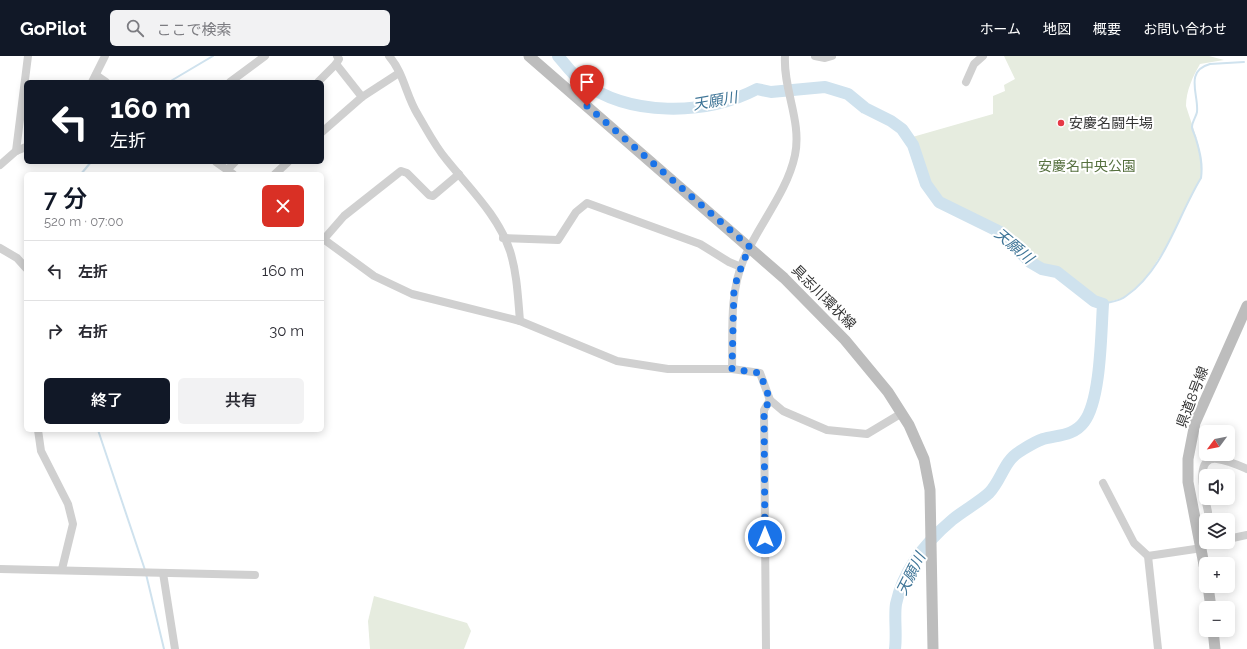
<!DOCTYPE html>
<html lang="ja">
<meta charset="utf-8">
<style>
:root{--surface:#fff;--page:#f2f2f3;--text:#2b2b33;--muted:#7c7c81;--line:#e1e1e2;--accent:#111827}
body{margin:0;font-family:Raleway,"Noto Sans JP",sans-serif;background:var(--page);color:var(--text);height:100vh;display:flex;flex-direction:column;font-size:15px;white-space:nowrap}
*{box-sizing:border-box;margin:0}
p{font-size:13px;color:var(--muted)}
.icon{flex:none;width:22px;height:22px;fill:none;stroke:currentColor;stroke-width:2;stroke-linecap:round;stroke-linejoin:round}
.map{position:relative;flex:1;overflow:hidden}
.drawer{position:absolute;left:24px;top:116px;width:300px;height:260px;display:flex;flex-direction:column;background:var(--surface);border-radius:6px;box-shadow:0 2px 10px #0003}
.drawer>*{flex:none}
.hud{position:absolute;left:24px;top:24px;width:300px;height:84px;border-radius:6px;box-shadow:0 2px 10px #0003;background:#111827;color:#fff;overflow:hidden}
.needle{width:26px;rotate:238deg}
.controls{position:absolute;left:1199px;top:369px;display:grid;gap:8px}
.controls a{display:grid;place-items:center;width:36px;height:36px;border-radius:6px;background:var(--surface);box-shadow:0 2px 10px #0003;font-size:20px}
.pin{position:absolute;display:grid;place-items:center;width:34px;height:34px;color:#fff;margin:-41px -17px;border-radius:50% 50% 50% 0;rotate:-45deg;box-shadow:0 0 4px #0007}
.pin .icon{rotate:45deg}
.me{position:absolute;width:44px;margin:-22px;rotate:0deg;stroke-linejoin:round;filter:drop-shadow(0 0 3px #0008)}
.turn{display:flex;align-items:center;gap:14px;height:84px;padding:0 20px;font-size:18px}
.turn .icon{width:52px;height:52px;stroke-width:2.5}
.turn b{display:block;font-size:28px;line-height:34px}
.round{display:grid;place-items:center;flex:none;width:42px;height:42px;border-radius:6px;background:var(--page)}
.headline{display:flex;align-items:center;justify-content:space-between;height:68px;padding:0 20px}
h1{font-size:24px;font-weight:600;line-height:30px;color:var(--accent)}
.cta{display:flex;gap:8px;margin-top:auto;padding:8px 20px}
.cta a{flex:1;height:46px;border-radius:6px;background:var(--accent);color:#fff;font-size:16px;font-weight:600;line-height:46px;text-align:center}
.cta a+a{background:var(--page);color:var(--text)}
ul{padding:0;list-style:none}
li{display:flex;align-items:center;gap:12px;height:60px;padding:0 20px;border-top:1px solid var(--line)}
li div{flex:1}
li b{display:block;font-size:15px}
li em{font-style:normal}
header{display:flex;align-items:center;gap:24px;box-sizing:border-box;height:56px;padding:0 20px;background:var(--accent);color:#fff}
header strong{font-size:19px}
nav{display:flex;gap:22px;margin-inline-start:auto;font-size:14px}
.search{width:280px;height:36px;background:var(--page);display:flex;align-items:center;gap:10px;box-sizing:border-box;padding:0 14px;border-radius:6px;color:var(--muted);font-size:15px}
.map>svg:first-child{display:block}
.green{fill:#e6ecdf}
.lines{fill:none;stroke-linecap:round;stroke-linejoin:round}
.stream{stroke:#cfe2ee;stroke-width:2}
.river{stroke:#cfe2ee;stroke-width:12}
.minor{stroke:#d0d0d0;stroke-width:8}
.secondary{stroke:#bdbdbd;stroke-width:11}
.route{stroke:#1a73e8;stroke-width:7;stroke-dasharray:0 12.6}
.poi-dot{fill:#e63946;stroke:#fff;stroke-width:1.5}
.labels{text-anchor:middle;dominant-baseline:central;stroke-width:4;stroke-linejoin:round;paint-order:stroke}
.poi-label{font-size:14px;fill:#333;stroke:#fff;text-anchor:start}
.park-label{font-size:14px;fill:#56703f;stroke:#fff}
.street-label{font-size:14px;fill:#333;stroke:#fff}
.water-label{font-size:15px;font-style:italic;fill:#3f7597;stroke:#fff}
</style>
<header>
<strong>GoPilot</strong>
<div class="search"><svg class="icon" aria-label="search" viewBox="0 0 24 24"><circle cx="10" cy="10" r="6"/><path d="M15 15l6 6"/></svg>ここで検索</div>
<nav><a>ホーム</a><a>地図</a><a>概要</a><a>お問い合わせ</a></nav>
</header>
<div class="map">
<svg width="1247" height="593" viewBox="0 0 1247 593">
<rect width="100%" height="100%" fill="#fff"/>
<g class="green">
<path d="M1004,0h205l15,4 -24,4c-7,12 -14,27 -14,42 7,23 19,49 15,72l-35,69 -20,31 -21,19 -22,7 -9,-3 -37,-29 -15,-3 -12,-7 -22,-24 -18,-12 -43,-18 -8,-6 -13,-18 -9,-29 -8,-17 84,-24v-18l12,-5 -1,-6 11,-6z"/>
<polygon points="374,540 467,567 471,575 464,593 370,593 368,565"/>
</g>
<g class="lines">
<g class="stream">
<polyline points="169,26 213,0"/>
<polyline points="81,118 91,106"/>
<path d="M1103,248c7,-2 17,-3 23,-8 39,-27 51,-79 75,-118 2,-14 -1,-26 -5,-39 -1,-4 -4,-9 -4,-12 0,-5 4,-10 5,-15 2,-17 -13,-41 13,-48l34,-2"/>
<polyline points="98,374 145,514"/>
<polyline points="146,518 164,593"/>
</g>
<path class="river" d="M558,0c7,8 14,18 23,25 48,36 124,35 176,8l14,3 54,-5 23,7 17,14 26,13 11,8 11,16 13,39 13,18 61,30 30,30 12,7 15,3 37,29 9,3c-2,29 -2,96 -19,118 -10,14 -27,13 -41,17 -9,3 -16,8 -24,13 -15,9 -18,29 -30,41 -11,10 -25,17 -37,27 -26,22 -49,50 -56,84 -2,13 1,30 -1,45"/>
<g class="minor">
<path d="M389,0c15,17 17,40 29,59 9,15 17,31 28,44 23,29 52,56 64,92 7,22 8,47 10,70"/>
<polyline points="815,0 825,2 832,0"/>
<polyline points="336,8 362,41"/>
<polyline points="96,19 106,26"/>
<polyline points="92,26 105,0"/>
<polyline points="230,26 265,0"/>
<polyline points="318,26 336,8 339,3 337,0"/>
<polyline points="966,26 974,8 983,0"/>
<polyline points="322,76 362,41 399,17"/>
<polyline points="16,95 28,0"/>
<polyline points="216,106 233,118"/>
<polyline points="0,109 16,95 26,91"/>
<polyline points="227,114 235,106"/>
<polyline points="275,118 288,106"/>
<polyline points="322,182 374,220 412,238 520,265 617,305 668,313 732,313 760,317 770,344 783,355 827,374 867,378 902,357"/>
<polyline points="503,182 558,184 576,156 587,147 700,188 729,206 741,211"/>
<polyline points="324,183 344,160 401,115 407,117 429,139 433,140 459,118"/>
<polyline points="0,192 17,202 26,212"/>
<path d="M732,313c1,-35 -3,-74 11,-108 15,-36 44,-68 52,-106 7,-34 -12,-65 -10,-99"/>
<polyline points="38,374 41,395 68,448 73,468 62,513"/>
<polyline points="1103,427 1134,487 1148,500 1158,593"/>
<path d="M1208,456c-2,-12 -16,-56 9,-53 10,1 21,6 30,10"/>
<polyline points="1228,483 1247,479"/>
<polyline points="1148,500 1202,492"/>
<polyline points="0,513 255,519"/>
<polyline points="163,517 175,593"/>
<polyline points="766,593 764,354 770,344"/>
</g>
<g class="secondary">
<polyline points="529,0 784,222 845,284 888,336 909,369 924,403 930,434 933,593"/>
<polyline points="1206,519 1188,426 1188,403 1195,367 1247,250"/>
<polyline points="1208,530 1211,552"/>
<polyline points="1213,574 1215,593"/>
</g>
</g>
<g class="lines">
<polyline class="route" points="587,50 750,191 743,206 734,232 732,313 760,317 770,344 764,354 765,481"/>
</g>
<circle class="poi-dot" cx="1061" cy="67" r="4"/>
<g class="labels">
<g class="poi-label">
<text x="1069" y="67">安慶名闘牛場</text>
</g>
<g class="park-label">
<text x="1087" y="110">安慶名中央公園</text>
</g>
<g class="street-label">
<text transform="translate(824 241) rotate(45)">具志川環状線</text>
<text transform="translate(1192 341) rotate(-69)">県道8号線</text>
</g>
<g class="water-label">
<text transform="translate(715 45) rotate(-10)">天願川</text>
<text transform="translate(1014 190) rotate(40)">天願川</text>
<text transform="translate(911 518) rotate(-63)">天願川</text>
</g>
</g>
</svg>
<div class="controls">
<a><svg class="needle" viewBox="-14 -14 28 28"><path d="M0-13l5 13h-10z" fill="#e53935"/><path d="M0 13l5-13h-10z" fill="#7c7c81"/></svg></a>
<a><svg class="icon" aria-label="sound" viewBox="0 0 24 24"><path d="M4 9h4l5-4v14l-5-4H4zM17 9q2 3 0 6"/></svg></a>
<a><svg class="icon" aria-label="layers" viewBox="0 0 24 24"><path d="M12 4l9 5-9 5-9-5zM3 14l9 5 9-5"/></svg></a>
<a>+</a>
<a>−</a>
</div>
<div class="pin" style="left:587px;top:50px;background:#d93025"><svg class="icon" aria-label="arrive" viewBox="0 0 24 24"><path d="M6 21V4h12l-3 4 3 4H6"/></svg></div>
<svg class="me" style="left:765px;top:481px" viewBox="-20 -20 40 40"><circle r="17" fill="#1a73e8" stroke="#fff" stroke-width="3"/><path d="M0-11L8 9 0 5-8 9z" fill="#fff"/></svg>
<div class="hud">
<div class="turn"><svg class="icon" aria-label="left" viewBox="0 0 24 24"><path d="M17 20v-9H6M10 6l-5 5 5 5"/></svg><div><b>160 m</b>左折</div></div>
</div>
<section class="drawer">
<div class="headline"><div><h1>7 分</h1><p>520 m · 07:00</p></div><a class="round" style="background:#d93025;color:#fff"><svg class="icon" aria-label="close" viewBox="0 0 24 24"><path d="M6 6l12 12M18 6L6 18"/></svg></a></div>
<ul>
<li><svg class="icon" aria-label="left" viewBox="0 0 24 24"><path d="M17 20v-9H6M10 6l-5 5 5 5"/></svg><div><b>左折</b></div><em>160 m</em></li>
<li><svg class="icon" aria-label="right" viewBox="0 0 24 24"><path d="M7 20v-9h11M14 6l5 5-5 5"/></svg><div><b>右折</b></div><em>30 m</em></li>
</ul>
<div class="cta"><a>終了</a><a>共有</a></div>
</section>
</div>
